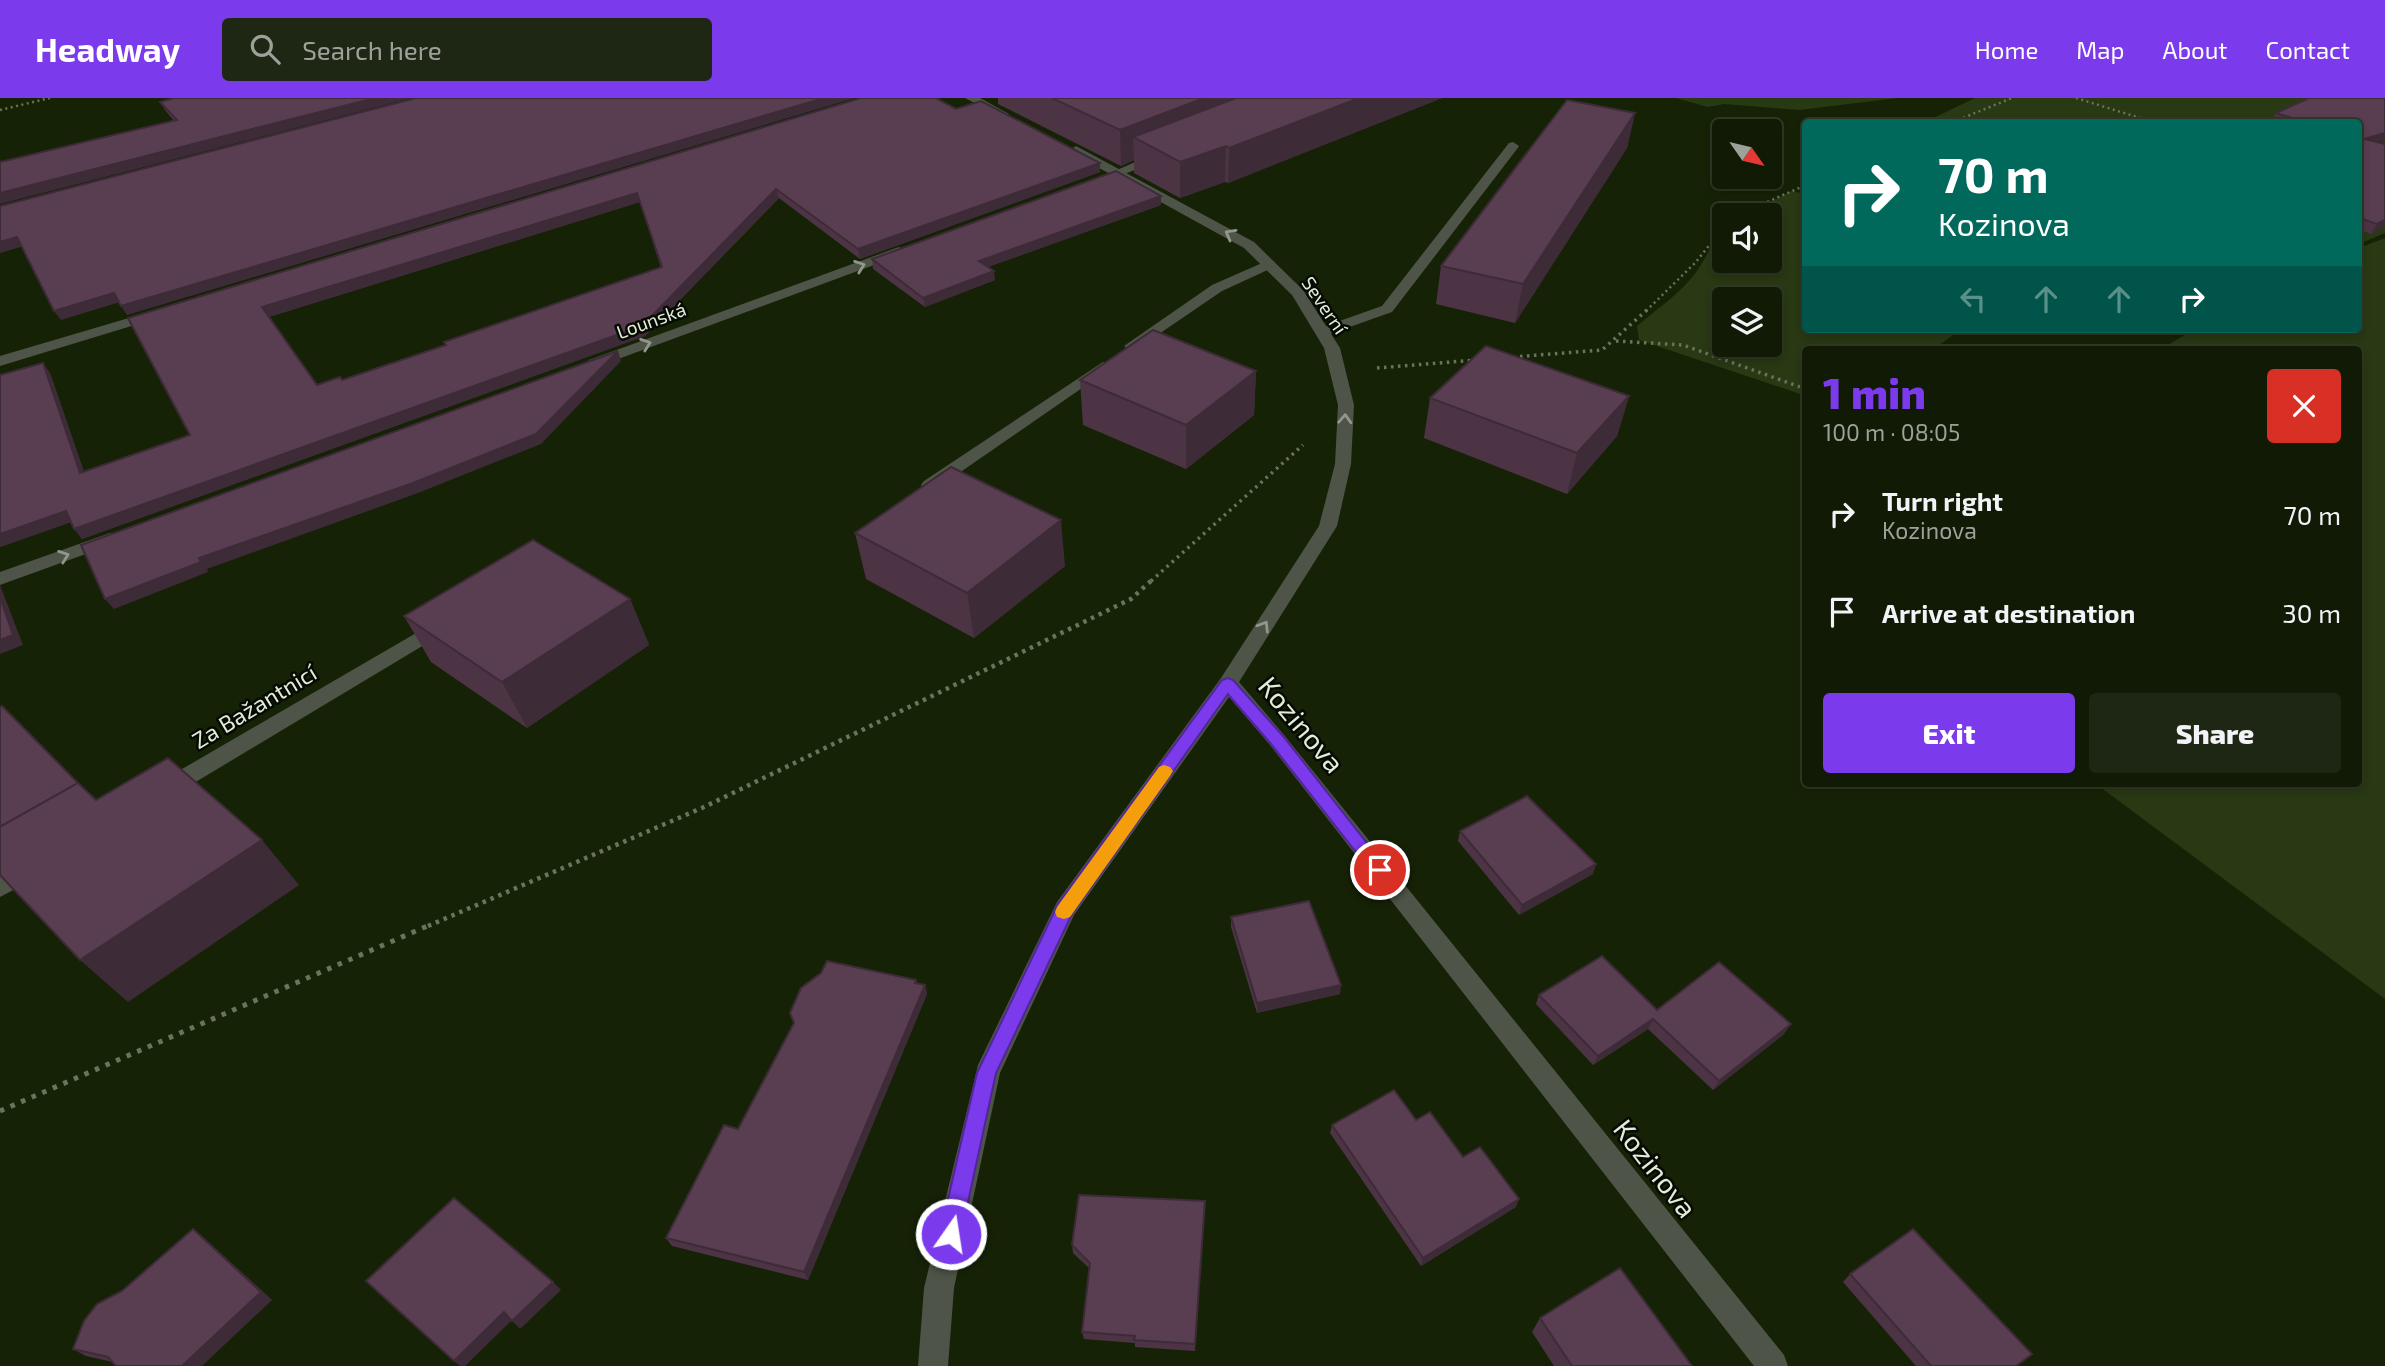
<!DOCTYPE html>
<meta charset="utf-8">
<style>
:root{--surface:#101a04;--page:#1e2713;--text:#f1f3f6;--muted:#9ca19a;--line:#303826;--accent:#7c3aed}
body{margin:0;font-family:"Exo 2",sans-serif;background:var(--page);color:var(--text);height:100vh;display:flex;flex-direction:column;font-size:26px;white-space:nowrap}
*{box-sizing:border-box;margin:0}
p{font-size:23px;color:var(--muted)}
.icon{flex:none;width:38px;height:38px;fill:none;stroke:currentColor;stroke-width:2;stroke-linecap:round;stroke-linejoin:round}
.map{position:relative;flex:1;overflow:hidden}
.panel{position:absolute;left:1802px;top:248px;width:560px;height:441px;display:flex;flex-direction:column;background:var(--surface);border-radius:7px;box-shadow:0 4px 10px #0003,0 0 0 2px var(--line)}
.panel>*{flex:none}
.top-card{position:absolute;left:1802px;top:21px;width:560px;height:214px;border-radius:7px;box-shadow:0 4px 10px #0003,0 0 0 2px var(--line);background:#00695c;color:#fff;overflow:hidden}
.needle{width:46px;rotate:124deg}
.tools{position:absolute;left:1712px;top:21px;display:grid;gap:14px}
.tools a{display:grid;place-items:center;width:70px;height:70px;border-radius:7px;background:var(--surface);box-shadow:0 4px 10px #0003,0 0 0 2px var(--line);font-size:35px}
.pin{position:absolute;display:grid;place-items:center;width:60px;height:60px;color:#fff;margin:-30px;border:4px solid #fff;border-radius:50%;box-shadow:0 2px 7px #0007}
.me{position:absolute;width:77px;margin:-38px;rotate:13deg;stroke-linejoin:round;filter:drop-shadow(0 0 5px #0008)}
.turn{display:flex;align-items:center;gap:24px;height:147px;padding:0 21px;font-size:32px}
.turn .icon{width:91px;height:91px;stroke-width:2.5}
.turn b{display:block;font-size:49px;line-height:60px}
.lanes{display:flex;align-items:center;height:66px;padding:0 21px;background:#0003;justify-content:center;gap:35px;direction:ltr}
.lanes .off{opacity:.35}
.round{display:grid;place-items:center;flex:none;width:74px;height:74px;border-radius:7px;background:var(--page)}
.overview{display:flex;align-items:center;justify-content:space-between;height:119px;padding:0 21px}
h1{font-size:42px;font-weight:800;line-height:52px;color:var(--accent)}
.action{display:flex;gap:14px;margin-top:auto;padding:14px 21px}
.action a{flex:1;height:80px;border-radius:7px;background:var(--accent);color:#fff;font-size:28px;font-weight:800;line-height:80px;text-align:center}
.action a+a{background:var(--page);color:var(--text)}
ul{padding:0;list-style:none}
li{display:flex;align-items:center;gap:21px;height:98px;padding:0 21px}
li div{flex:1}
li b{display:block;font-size:26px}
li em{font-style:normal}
header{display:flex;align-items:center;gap:42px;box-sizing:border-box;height:98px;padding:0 35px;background:var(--accent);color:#fff}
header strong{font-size:33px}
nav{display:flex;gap:38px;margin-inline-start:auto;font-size:24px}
.search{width:490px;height:63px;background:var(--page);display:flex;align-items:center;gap:18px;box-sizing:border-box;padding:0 24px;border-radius:7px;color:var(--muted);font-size:26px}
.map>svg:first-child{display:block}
.green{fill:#293913;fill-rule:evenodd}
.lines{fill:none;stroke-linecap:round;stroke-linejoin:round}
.path-far3{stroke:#69745c;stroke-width:2.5;stroke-dasharray:2 3.5;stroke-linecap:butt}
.path-far2{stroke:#69745c;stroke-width:3.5;stroke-dasharray:2.5 4.5;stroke-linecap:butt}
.path-far1{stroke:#69745c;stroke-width:4.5;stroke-dasharray:3.5 5;stroke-linecap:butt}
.path{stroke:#69745c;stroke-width:5;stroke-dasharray:4.5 7;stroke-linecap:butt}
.lane{fill:#4e5448;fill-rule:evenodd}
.street{fill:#4e5448;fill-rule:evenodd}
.wall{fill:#4d3445;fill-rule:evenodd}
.shaded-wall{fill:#3e2b38}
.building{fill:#593d50;stroke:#3e2b38;stroke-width:2;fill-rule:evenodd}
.oneway{stroke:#91988a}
.route{fill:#7c3aed;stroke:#51269a;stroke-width:2}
.slow{fill:#f59e0b}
.labels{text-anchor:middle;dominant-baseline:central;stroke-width:5;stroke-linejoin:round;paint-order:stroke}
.far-street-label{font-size:19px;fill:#e3ecda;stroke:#050a02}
.street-label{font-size:23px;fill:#e3ecda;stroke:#050a02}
.near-street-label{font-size:28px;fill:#e3ecda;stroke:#050a02}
</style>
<header>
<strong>Headway</strong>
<div class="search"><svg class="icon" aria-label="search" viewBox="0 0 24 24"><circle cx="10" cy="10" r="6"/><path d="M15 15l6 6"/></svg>Search here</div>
<nav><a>Home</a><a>Map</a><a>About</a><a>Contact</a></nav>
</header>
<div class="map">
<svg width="2385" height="1268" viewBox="0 0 2385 1268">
<rect width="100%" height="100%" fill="#162206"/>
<g class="green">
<polygon points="1676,0 1898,0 1799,12 1724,6 1708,9"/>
<polygon points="1975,0 2385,0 2385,135 2359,146 2359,24 1925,24"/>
<path d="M1792,93l14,3v135h149l-4,8 -20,13h-125v46l-167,-56 -2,-14c19,-16 42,-32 57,-51 12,-15 18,-35 30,-45v31h45v-46h-26zM1769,201v46h-45v-46z"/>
<polygon points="2385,140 2385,901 2096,686 2359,686 2359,252 2160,252 2194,231 2359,231 2359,150"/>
</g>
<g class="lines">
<g class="path-far3">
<polyline points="2076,0 2153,24"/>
<polyline points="0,12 50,0"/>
<polyline points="1953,24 2012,0"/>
<polyline points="1737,117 1806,87"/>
<polyline points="1646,213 1695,165 1724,129"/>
</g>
<g class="path-far2">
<polyline points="1616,243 1683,247 1806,291"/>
<polyline points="1513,259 1602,252 1648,211"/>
<polyline points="1377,270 1476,262"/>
<polyline points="1151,483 1303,347"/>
</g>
<polyline class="path-far1" points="428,828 702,710 1131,501 1153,481"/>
<polyline class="path" points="0,1013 432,826"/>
<g class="lane">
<polygon points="1513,44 1519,48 1517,51 1392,214 1327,237 1317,237 1315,234 1317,231 1382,208 1509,45"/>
<polygon points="1159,54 1165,58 1163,61 1122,77 1114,77 1112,74"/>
<polygon points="1269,162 1274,163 1274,169 1222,193 1137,251 1132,253 1124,248 1212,187"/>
<polygon points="1103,264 1108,266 1111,269 1108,272 936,391 924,391 921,387 924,383"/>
</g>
<g class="street">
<polygon points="965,0 980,0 1009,16 999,18"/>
<polygon points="1076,48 1254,144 1303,192 1340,250 1354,307 1351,366 1337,428 1239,584 1284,637 1784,1257 1788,1268 1754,1268 1270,647 1229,599 1074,817 1000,975 954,1190 948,1268 918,1268 924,1190 978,967 1057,804 1221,580 1319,428 1335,366 1338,307 1324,250 1292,197 1244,150 1072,55 1070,52"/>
<polygon points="899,149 906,153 904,156 599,268 589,268 586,265 589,262"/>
<polygon points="156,212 163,216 161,219 0,268 0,258"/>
<polygon points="110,435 119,441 116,445 0,487 0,474"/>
<polygon points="442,520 449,522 452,527 449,532 174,697 166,699 158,697 155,691 158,685"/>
<polygon points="30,763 38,765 42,772 38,779 0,799 0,778"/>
</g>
</g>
<g class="wall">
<polygon points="412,0 174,23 165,12 160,4"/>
<polygon points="998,0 1442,0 1228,85 1225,84 1180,100 1134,75 1134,62 1121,68 998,6"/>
<polygon points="2385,0 2385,42 2377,44 2385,46 2385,128 2371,136 2359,131 2359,24 2275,24 2271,23 2276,15"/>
<path d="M956,11l144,54v9l-240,87 -81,-61 -134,138 -563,203 -11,-17 -71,25 50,-174 34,99 106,-37 -62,-117zM640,104l21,66 -217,74 1,3 -103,35 -25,5 -48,-68z"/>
<polygon points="1635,15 1627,50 1515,225 1436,206 1441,168"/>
<polygon points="1161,107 988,169 995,182 925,209 873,171 872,161"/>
<polygon points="1256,273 1254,317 1186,371 1083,327 1080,282"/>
<polygon points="1629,298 1617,338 1567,396 1424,340 1430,300"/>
<polygon points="855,435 1065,468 974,540 866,481"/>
<polygon points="630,501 649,547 527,630 431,564 404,518"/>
<polygon points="1460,733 1593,776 1519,817 1458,743"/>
<polygon points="1231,819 1340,896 1257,915 1231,829"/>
<polygon points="916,882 917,886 925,887 927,896 808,1182 672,1148 666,1140"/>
<polygon points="1539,897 1657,912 1784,936 1713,992 1648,931 1593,967 1536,906"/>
<polygon points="1416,1022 1463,1059 1516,1109 1421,1168 1330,1035 1332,1027"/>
<polygon points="1204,1112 1195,1253 1135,1249 1135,1245 1084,1241 1082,1234 1090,1171 1073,1155 1072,1147"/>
<polygon points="193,1131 204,1140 272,1202 113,1264 86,1258 73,1251 122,1193"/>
<polygon points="1850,1176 2016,1268 1916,1268 1843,1184"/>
<polygon points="1540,1220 1692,1268 1554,1268 1532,1234"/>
</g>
<g class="shaded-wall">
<polygon points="375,0 412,0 0,106 0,95"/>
<polygon points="824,0 855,0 127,217 121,208"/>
<polygon points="1204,0 1291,0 1133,39 1134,62 1121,68 1120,32"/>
<polygon points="1359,0 1442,0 1228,85 1229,50"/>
<polygon points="1635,15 1627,50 1515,225 1523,186"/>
<polygon points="2385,35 2385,42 2359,50 2364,41"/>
<polygon points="1226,48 1225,84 1180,100 1180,64"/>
<polygon points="1100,65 1100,74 860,161 858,151"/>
<polygon points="776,91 779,100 645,238 82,441 74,431 642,228"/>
<polygon points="637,95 640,104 268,219 262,209"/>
<polygon points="1161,98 1161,107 980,172 979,163"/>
<polygon points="2385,122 2385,128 2371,136 2377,126"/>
<polygon points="17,139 24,148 0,155 0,144"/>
<polygon points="994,173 995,182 925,209 923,200"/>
<polygon points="114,195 120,204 61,222 54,213"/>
<polygon points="618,253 621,263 541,346 418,395 207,471 208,474 114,511 105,501 199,460"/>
<polygon points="43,265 50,275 88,386 80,375"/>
<polygon points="1256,273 1254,317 1186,371 1186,327"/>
<polygon points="1629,298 1617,338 1567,396 1577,355"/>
<polygon points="66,413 74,423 0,449 0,436"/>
<polygon points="1061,422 1065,468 974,540 967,495"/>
<polygon points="0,487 23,547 0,556"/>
<polygon points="630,501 649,547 527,630 502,584"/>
<polygon points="262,742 299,787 128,904 80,862"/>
<polygon points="1596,766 1593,776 1519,817 1522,807"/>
<polygon points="925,887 927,896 808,1182 804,1174"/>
<polygon points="1341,887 1340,896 1257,915 1257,905"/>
<polygon points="1653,921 1648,931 1593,967 1598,958"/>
<polygon points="1791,926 1784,936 1713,992 1719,983"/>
<polygon points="1519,1101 1516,1109 1421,1168 1423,1160"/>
<polygon points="193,1131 204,1140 272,1202 202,1268 182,1268"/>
<polygon points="553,1184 561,1192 520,1231 512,1223"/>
<polygon points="504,1214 512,1222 465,1268 460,1268 454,1263"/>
</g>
<g class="building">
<polygon points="174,0 375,0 0,95 0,64 177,22 160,4"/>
<polygon points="416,0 824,0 121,208 114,195 54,213 17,139 0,144 0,108"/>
<path d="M861,0h75l20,11 25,-8 119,62 -242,86 -82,-60 -134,137 -568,203 -8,-18 -66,23v-159l43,-12 37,110 110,-38 -62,-117zM637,95l25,74 -218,75 2,3 -104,35 -2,-3 -23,8 -55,-78z"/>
<polygon points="1052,0 1204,0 1120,32"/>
<polygon points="1236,0 1359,0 1229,50 1226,48 1180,64 1133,39"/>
<polygon points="2309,0 2385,0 2385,35 2364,41 2385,46 2385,122 2377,126 2359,120 2359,24 2305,24 2276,15"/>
<polygon points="1567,2 1635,15 1523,186 1441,168"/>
<polygon points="1116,73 1161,98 979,163 994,173 923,200 872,161"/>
<polygon points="1153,232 1256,273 1186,327 1080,282"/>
<polygon points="1486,248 1629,298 1577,355 1430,300"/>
<polygon points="618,253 536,336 413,385 199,460 201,464 105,501 81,447"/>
<polygon points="951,369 1061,422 967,495 855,435"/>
<polygon points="533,442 630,501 502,584 404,518"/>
<polygon points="0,499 13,537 0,542"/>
<polygon points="2,608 78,685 0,729 0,609"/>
<polygon points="168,660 262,742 80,862 0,777 0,729 78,685 96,702"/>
<polygon points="1527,698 1596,766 1522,807 1460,733"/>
<polygon points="1309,803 1341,887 1257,905 1231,819"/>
<polygon points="1602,858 1657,912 1719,864 1791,926 1719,983 1653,921 1598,958 1539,897"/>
<polygon points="827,863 916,882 915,885 925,887 804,1174 666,1140 724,1027 738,1031 794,925 790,915 801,890 821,875"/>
<polygon points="1394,992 1416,1022 1430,1014 1463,1059 1480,1049 1519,1101 1423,1160 1332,1027"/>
<polygon points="1079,1097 1205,1103 1195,1246 1134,1242 1135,1238 1082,1234 1090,1165 1072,1147"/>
<polygon points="454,1100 553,1184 512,1223 504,1214 454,1263 366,1183"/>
<polygon points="193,1131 261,1194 182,1268 116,1268 108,1259 73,1251 84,1223 97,1206 122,1193"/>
<polygon points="1913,1131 2032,1256 2016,1268 1931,1268 1850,1176"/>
<polygon points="1620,1170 1692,1268 1572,1268 1540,1220"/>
</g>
<defs><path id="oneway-chevron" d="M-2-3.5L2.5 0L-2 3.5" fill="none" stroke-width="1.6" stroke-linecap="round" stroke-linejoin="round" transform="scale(1.75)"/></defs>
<g class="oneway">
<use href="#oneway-chevron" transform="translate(1230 136) rotate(-151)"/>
<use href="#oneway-chevron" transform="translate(860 168) rotate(-20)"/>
<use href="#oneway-chevron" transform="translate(646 246) rotate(-20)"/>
<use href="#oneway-chevron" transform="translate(1345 321) rotate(-87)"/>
<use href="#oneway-chevron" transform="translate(64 458) rotate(-20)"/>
<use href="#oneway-chevron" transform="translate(1264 528) rotate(-58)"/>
</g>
<polygon class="route" points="1228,580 1233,582 1283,638 1388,772 1386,777 1374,777 1271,646 1228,596 1072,816 996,975 961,1136 958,1144 951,1147 943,1144 940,1136 977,975 1058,806 1222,582"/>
<polygon class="slow" points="1164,667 1170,669 1173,673 1170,678 1070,819 1064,821 1057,819 1055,814 1057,809 1159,669"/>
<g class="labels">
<g class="far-street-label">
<text transform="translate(1325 207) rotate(56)">Severní</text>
<text transform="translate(651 222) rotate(-20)">Lounská</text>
</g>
<g class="street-label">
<text transform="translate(254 608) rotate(-31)">Za Bažantnicí</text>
</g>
<g class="near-street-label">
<text transform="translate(1302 626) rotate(50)">Kozinova</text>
<text transform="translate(1656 1070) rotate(52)">Kozinova</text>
</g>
</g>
</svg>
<div class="tools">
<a><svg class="needle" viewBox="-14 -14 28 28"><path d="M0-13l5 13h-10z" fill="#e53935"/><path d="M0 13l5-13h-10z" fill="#9ca19a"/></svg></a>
<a><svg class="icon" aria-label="sound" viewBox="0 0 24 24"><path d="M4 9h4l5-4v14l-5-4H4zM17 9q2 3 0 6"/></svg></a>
<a><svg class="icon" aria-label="layers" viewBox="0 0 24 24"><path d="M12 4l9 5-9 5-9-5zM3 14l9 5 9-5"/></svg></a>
</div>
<div class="pin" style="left:1380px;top:772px;background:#d93025"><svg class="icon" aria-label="arrive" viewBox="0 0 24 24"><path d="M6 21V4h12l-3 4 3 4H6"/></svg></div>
<svg class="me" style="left:951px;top:1136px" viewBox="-20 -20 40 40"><circle r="17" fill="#7c3aed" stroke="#fff" stroke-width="3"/><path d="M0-11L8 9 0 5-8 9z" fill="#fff"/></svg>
<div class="top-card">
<div class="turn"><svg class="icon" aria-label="right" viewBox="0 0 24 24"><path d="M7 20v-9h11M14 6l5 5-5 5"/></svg><div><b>70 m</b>Kozinova</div></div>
<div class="lanes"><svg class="icon off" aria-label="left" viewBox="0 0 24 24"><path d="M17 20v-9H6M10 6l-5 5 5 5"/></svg><svg class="icon off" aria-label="ahead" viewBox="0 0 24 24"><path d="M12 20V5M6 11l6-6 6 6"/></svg><svg class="icon off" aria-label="ahead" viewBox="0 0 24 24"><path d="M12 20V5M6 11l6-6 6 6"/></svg><svg class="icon" aria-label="right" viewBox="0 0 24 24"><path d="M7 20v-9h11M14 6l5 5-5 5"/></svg></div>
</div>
<section class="panel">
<div class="overview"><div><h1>1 min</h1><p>100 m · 08:05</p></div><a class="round" style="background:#d93025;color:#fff"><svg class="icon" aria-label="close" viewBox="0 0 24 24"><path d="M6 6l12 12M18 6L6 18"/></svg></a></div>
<ul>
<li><svg class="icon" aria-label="right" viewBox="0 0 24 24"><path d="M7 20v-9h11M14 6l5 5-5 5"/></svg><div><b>Turn right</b><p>Kozinova</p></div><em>70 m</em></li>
<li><svg class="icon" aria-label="arrive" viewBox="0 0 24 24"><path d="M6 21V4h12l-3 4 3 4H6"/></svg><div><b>Arrive at destination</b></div><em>30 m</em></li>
</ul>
<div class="action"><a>Exit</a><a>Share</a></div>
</section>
</div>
